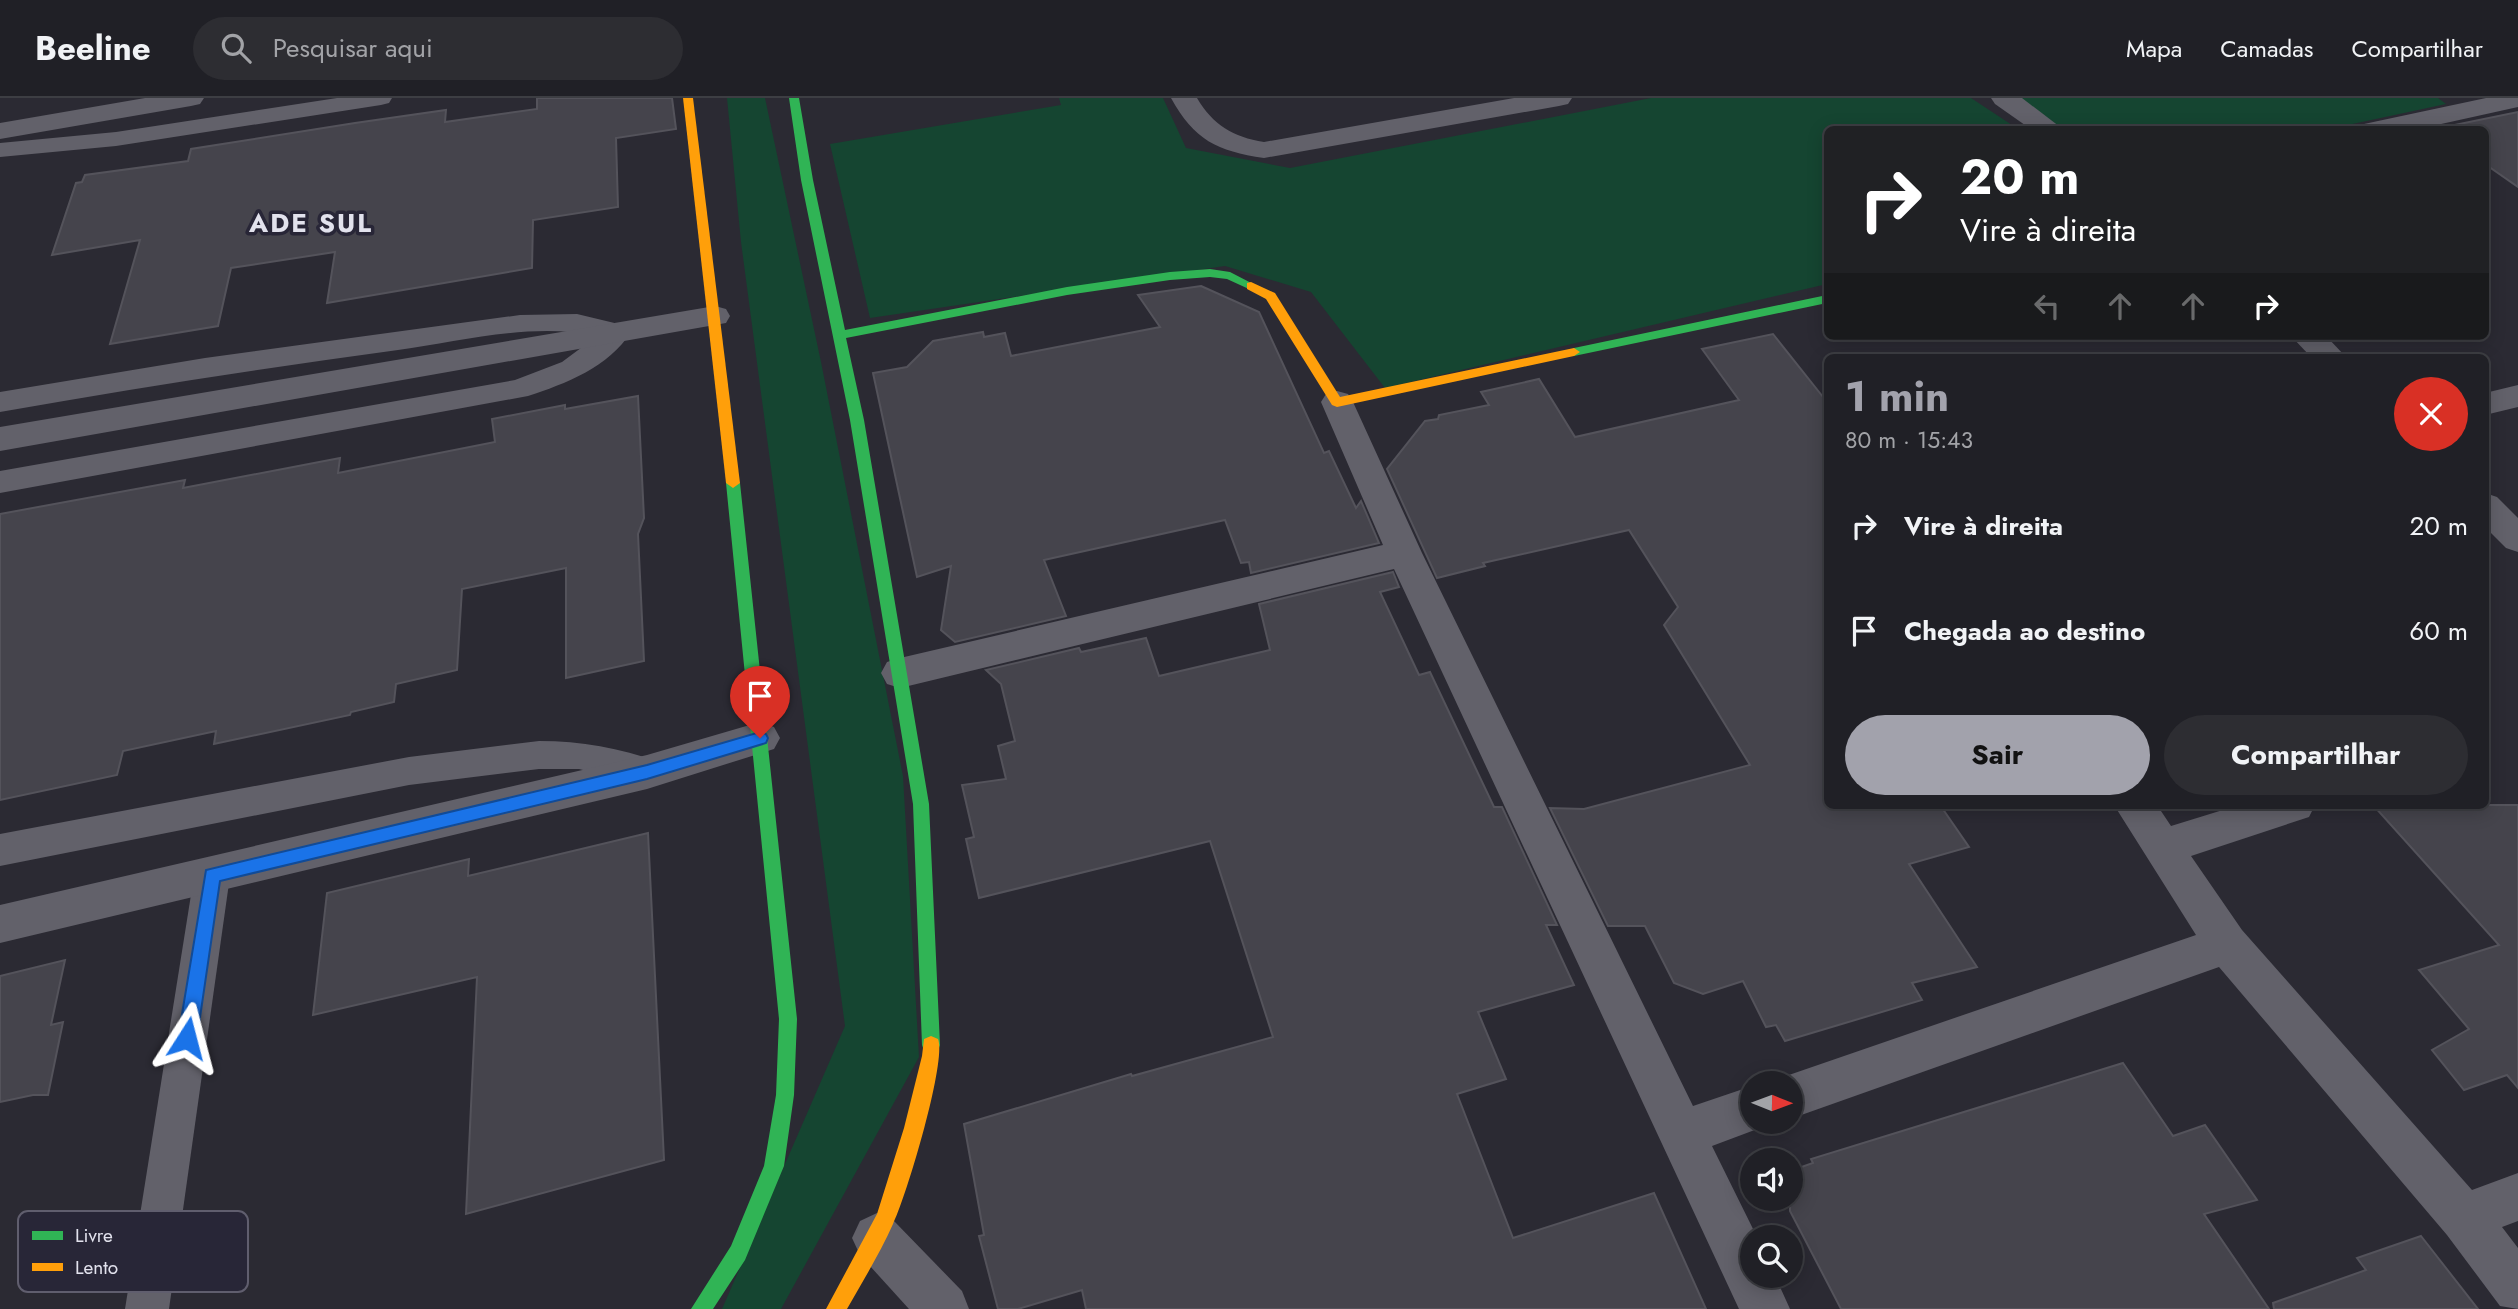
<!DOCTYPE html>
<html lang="pt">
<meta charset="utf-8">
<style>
:root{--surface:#202026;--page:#2d2d32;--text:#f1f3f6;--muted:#a2a3a7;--line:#3d3e43;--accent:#a2a2ac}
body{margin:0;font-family:Jost,sans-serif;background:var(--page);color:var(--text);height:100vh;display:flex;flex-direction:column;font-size:26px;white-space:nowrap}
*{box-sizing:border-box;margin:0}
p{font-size:23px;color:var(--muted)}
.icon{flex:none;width:38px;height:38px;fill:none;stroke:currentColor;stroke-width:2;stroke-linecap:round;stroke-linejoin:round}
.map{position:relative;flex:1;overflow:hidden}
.side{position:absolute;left:1824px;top:256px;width:665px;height:455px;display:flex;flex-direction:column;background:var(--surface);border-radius:10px;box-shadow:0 4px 18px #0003,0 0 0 2px var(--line)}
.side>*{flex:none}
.guide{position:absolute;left:1824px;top:28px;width:665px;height:214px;border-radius:10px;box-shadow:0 4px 18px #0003,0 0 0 2px var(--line);background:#202124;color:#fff;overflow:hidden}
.needle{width:46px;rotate:91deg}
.tools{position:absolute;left:1740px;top:973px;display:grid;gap:14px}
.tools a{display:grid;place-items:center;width:63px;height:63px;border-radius:50%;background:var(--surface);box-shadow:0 4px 18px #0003,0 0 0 2px var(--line);font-size:35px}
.pin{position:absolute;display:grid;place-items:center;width:60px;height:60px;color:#fff;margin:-72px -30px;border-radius:50% 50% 50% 0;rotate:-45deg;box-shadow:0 0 7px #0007}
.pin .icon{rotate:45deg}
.me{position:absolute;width:77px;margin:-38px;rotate:9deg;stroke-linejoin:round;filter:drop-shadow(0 0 5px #0008)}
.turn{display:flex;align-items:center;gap:24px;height:147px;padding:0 21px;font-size:32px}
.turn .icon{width:91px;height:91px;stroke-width:2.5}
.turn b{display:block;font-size:49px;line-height:60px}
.lanes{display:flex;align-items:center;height:66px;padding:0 21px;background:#0003;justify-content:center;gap:35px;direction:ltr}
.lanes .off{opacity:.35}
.round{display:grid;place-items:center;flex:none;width:74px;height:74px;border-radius:37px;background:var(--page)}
.summary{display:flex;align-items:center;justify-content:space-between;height:119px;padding:0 21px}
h1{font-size:42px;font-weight:700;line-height:52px;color:var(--accent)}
.action{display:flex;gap:14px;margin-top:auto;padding:14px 21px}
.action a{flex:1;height:80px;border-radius:42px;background:var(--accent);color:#111;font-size:28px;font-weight:700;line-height:80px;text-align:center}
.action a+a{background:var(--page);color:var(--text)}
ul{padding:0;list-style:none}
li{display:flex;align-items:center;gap:21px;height:105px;padding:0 21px}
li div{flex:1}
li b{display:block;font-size:26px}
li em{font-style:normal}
header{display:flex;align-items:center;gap:42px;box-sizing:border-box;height:98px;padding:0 35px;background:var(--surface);border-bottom:2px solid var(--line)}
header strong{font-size:33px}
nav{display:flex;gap:38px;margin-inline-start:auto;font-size:24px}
.search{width:490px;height:63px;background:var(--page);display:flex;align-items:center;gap:18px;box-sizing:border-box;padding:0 24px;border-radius:38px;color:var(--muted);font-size:26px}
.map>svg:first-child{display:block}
.green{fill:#154531}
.building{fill:#45444c;stroke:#54535b;stroke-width:2}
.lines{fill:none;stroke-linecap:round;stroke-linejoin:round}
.lane{fill:#62616a;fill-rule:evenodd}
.street{fill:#62616a;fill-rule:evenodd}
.fast{fill:#30b455;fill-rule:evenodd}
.slow{fill:#ff9f0a;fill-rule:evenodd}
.route{fill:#1a73e8;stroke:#114b97;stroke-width:2}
.labels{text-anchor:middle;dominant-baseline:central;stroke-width:7;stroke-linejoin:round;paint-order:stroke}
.far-district-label{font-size:26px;font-weight:bold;letter-spacing:2px;fill:#e2e2ed;stroke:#282637}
.key{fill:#282637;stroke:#605e6e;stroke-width:2}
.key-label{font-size:19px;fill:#e2e2ed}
</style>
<header>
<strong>Beeline</strong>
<div class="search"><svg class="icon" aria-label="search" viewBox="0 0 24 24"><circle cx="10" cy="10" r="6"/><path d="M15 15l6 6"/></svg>Pesquisar aqui</div>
<nav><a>Mapa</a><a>Camadas</a><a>Compartilhar</a></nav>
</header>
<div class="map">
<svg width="2518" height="1211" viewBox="0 0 2518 1211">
<rect width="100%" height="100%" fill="#2b2a33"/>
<g class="green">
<polygon points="727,0 765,0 821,264 903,678 919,959 781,1211 722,1211 845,928 741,144"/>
<polygon points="1059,0 1163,0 1186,50 1290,70 1651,0 1971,0 2018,31 1827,32 1827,186 1385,290 1311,194 1225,168 870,220 830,46 1061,7"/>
<polygon points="2015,0 2438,0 2446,6 2329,31 2064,32"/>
</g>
<g class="building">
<polygon points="537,0 672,0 676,31 616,40 618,109 533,122 532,170 327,205 335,154 231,170 218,228 110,246 140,142 52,157 76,85 82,84 85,77 188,63 191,51 355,25 446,12 445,24 537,11"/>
<polygon points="2518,14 2518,89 2485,66 2485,32 2435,31"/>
<polygon points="1201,188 1259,214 1324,355 1329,353 1356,410 1361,403 1379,445 1251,475 1249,464 1241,465 1225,422 1044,462 1066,518 955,544 941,532 951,468 917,479 873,275 907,269 933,243 983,234 984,239 1005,235 1011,258 1160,229 1138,197"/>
<polygon points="1773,236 1827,304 1827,707 1940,707 1969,749 1909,766 1977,869 1912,885 1922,902 1785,943 1776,927 1766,929 1743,883 1703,896 1674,885 1645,828 1608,828 1550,710 1584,711 1750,667 1664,527 1678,509 1629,432 1483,465 1485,468 1437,480 1387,371 1425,323 1438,321 1439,317 1489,307 1481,294 1539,281 1575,339 1739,302 1702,251"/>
<polygon points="638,298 644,420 638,436 644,563 566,580 566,470 462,491 457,572 396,586 394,604 351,614 350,617 214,646 216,633 123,653 117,677 0,702 0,416 185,382 183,390 340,360 338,375 495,344 492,321 565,307 565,311"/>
<polygon points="1393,474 1399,489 1380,494 1419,577 1430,574 1494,709 1502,709 1557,827 1546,827 1574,887 1478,914 1506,981 1457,996 1513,1140 1654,1095 1706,1211 1086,1211 1082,1192 1018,1211 998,1211 979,1138 984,1137 964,1026 1131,976 1132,978 1273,939 1210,743 979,800 966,741 974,739 962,687 1006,681 998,648 1015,643 1001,586 986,572 1079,550 1081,554 1146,540 1159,578 1270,552 1259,506"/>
<polygon points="2373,707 2518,707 2518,990 2507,977 2464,992 2432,952 2469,931 2419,872 2499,847"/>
<polygon points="648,735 664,1062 466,1116 477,879 313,917 327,795 469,761 468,778"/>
<polygon points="65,862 51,927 63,924 48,997 33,997 0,1004 0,878"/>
<polygon points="2123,965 2173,1038 2205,1027 2257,1102 2204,1116 2269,1211 1841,1211 1790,1113 1790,1073 1813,1065 1811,1061"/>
<polygon points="2421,1138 2478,1211 2274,1211 2273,1205 2366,1172 2357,1160"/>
</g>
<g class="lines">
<g class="lane">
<polygon points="337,0 392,0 389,5 381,7 116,48 0,59 0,45 116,34"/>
<path d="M577,216l50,12 4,6c-22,35 -66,52 -103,64l-528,97v-22l515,-91 47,-18 35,-26c-64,-14 -135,5 -199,14 -133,18 -266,39 -398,62v-20l205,-34 315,-43z"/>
<path d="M539,643c43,0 80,7 120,21l5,10 -5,10 -12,4 -68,-17h-40l-130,16 -409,81v-32l409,-77z"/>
<polygon points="212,762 225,767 230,778 169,1211 125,1211 194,778 199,767"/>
</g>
<g class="street">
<polygon points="145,0 204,0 200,6 191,8 0,41 0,25"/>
<path d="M1171,0h26c16,27 36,39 67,44l250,-44h58l-4,6 -9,2 -295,52c-47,-7 -70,-18 -93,-60z"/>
<polygon points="1991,0 2022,0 2064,32 2032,32 1995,6"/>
<polygon points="2486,0 2518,0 2518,9 2414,32 2361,32 2364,26"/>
<polygon points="715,208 726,211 730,218 726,225 0,353 0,329"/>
<polygon points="2291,238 2326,238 2346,259 2311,259"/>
<polygon points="2518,287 2518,309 2485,317 2485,295"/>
<polygon points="1337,293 1348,296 1353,304 1422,455 1693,1008 1752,988 1752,1024 1770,1024 1768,1027 1712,1048 1757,1139 1752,1139 1752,1178 1775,1178 1790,1211 1739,1211 1394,471 900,590 887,586 881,575 887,564 900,560 1383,447 1321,304 1326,296"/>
<polygon points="2485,395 2497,399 2518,420 2518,454 2506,450 2485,429"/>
<polygon points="760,624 774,629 780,640 774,651 647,691 0,845 0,807 647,657"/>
<polygon points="2114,707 2157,707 2171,728 2239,707 2315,707 2309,719 2191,758 2242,832 2472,1092 2518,1075 2518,1123 2502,1129 2518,1150 2518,1211 2500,1208 2447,1137 2219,869 1790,1021 1790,985 1772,985 1774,982 2196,837"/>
<polygon points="877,1115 894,1123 962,1193 969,1211 909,1211 860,1157 852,1140 860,1123"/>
</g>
<g class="fast">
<polygon points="789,0 799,0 813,82 845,232 1067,189 1170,174 1210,171 1230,174 1257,188 1251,192 1227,181 1210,179 1170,182 1067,197 846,240 864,322 929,706 940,947 938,953 931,956 924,953 922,947 913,706 850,322 801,82"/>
<polygon points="1827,197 1827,205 1574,258 1568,254 1574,250"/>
<polygon points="733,380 740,385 797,921 794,997 784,1068 745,1162 713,1211 691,1211 731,1148 764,1068 776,997 779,921 726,385"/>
</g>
<g class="slow">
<polygon points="683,0 693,0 740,385 733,390 726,385"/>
<polygon points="1251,184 1275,195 1340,299 1574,250 1580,254 1574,258 1337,309 1332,307 1266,201 1247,191 1247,185"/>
<path d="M931,938l7,3c9,22 -32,159 -45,185 -13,29 -30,57 -46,85h-21l51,-95 27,-86 18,-72 2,-17z"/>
</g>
</g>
<polygon class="route" points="760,634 766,636 768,640 766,645 647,681 220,783 197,940 194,947 187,949 181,947 178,940 206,772 647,667"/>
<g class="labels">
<g class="far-district-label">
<text x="311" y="125">ADE SUL</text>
</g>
</g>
<rect x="18" y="1113" width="230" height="81" rx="10" class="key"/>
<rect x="32" y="1133" width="31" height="9" fill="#30b455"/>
<rect x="32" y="1165" width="31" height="8" fill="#ff9f0a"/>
<g class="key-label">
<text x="75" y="1144">Livre</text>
<text x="75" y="1176">Lento</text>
</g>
</svg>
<div class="tools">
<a><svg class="needle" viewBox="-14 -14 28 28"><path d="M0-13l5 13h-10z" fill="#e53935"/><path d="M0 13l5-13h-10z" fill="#a2a3a7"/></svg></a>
<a><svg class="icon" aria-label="sound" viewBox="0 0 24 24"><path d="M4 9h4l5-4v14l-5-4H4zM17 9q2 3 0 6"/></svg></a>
<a><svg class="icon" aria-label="search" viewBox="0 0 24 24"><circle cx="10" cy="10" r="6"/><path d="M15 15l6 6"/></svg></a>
</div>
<div class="pin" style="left:760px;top:640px;background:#d93025"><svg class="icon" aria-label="arrive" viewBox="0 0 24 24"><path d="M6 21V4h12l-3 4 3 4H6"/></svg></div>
<svg class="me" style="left:187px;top:940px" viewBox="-20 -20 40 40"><path d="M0-17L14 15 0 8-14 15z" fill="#1a73e8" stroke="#fff" stroke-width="4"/></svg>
<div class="guide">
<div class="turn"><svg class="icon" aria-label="right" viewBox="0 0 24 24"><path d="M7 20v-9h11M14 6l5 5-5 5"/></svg><div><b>20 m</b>Vire à direita</div></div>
<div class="lanes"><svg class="icon off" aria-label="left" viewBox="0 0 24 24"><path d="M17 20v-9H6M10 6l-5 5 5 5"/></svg><svg class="icon off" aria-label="ahead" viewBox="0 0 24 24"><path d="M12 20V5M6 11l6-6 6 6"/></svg><svg class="icon off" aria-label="ahead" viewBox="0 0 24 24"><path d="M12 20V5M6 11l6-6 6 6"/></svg><svg class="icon" aria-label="right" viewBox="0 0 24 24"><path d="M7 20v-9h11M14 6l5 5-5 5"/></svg></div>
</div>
<section class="side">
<div class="summary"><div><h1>1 min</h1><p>80 m · 15:43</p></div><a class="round" style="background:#d93025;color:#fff"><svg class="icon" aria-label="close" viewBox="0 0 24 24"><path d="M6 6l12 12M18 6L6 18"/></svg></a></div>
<ul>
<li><svg class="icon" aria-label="right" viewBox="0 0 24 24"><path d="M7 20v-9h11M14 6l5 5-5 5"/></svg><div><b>Vire à direita</b></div><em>20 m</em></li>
<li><svg class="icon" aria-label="arrive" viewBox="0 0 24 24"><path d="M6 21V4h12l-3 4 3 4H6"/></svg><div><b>Chegada ao destino</b></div><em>60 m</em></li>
</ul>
<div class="action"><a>Sair</a><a>Compartilhar</a></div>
</section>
</div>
